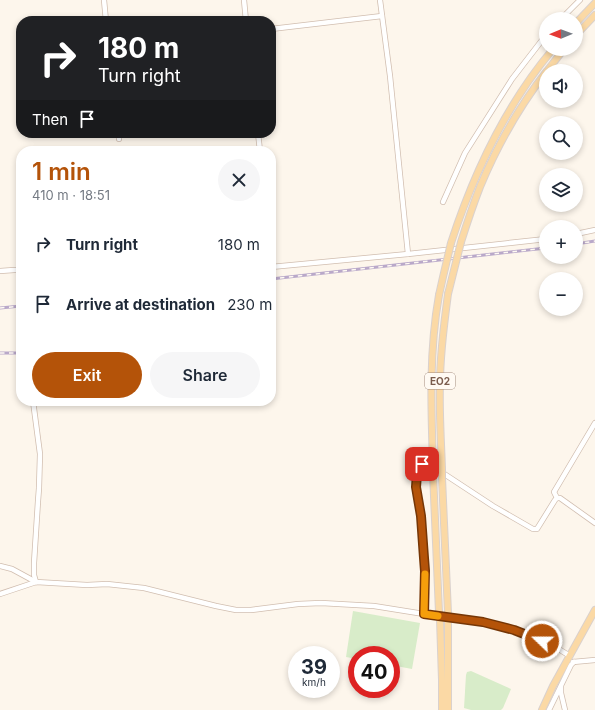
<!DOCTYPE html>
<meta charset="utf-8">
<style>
:root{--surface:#fff;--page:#f6f6f7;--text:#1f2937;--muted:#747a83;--accent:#b45309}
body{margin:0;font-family:Inter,sans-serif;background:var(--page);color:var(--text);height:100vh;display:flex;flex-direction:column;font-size:15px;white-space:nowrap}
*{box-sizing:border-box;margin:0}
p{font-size:13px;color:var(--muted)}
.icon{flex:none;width:22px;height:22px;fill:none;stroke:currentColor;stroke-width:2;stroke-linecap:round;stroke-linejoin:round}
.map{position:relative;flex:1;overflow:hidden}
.side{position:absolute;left:16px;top:146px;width:260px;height:260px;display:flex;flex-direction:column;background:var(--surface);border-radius:16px;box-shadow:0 2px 6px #0003}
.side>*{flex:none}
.top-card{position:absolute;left:16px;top:16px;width:260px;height:122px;border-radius:16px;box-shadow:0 2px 6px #0003;background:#202124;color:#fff;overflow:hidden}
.needle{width:26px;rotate:269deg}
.buttons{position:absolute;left:539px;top:12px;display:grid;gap:8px}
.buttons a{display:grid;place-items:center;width:44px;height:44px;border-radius:50%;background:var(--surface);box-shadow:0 2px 6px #0003;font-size:20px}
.speed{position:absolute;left:288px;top:646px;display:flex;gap:8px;font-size:20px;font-weight:700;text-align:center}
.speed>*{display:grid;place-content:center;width:52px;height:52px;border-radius:50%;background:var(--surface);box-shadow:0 2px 6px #0003;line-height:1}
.speed small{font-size:10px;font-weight:400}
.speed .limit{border:6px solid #d22;background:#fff;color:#111}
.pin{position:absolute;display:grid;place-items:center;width:34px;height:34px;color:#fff;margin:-17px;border-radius:8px;box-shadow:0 2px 6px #0006}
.me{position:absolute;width:44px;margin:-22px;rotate:292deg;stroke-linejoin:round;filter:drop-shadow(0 0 3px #0008)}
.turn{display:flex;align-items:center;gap:14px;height:84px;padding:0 16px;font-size:18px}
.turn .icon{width:52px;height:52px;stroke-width:2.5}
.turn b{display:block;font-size:28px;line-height:34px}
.then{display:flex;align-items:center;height:38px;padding:0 16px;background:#0003;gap:8px;font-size:15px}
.round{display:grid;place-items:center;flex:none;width:42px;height:42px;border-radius:21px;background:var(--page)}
.headline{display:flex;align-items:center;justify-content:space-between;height:68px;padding:0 16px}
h1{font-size:24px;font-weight:600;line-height:30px;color:var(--accent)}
.action{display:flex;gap:8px;margin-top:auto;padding:8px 16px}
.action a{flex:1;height:46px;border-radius:24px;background:var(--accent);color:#fff;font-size:16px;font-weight:600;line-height:46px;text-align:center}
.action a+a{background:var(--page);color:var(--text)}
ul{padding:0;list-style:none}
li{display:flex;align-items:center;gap:12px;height:60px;padding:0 16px}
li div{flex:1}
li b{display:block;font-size:15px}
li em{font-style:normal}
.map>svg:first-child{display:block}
.green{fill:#d8ecc9}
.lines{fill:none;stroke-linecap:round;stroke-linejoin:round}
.minor-casing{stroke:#d1beb0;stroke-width:6}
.major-casing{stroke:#dad1cd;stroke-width:8}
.minor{stroke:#fff;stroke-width:4.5}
.major{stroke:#fbd9a5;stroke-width:6}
.rail-casing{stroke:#b9a8c9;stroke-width:3}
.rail{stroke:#fffaf3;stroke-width:1.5;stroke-dasharray:4.5;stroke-linecap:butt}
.major-bridge-casing{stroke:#dad1cd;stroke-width:8;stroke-linecap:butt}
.major-bridge{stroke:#fbd9a5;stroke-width:6}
.route-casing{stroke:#753606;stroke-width:10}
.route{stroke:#b45309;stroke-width:7}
.slow{stroke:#f59e0b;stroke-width:7}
.labels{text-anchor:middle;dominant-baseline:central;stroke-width:3.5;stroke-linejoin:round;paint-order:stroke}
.shield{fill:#fffaf3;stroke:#a28b7f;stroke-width:1}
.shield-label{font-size:10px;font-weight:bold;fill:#7a5c4d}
</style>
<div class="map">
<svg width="595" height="710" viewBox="0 0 595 710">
<rect width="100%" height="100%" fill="#fdf6ec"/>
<g class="green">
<polygon points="353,611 420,623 412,669 391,665 391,655 357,655 357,659 346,657"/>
<polygon points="471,671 511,689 503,708 501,710 471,710 464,708 466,675 467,672"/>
</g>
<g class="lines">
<defs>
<g id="minor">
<polyline points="104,0 106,21"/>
<polyline points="244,0 246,21"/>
<polyline points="380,0 390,76 408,254"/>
<polyline points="561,19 580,0"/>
<polyline points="271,29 382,16"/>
<polyline points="119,133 119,139"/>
<polyline points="258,133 260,151"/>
<polyline points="443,202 465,153 512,79 546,35"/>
<polyline points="576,234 595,230"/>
<polyline points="271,253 273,267"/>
<polyline points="271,267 408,254 546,239"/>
<polyline points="0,271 14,270 21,270"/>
<polyline points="33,401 40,454 39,488 38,501 34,563 34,575 36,582"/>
<polyline points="595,423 554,492 557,498 560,498 595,523"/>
<polyline points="0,566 12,569 36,582"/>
<polyline points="0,594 36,582 87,585 107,584 144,588 216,606 236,610 251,610 298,604 321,603 374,606 424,614 483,622 497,625 514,630 533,637 557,648 570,656"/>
<polyline points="424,614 425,571 424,558 421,516 416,487 417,474 419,468 422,464 426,462 493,506 533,529 537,529 555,500 557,498"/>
<polyline points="573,662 595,660"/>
<polyline points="561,686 561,693 565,710"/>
<polyline points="549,710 571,665 574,662"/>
</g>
<g id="major">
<polyline points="576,23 595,3"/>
<polyline points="576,35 595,15"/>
<polyline points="547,71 564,49"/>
<path d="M461,242c6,-19 12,-37 19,-55 17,-41 39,-80 66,-115"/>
<path d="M451,243c23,-71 54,-137 102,-194"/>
<path d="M433,464c-2,-57 -4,-113 6,-169"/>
<path d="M442,469c-1,-29 -3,-58 -2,-86 0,-30 4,-59 8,-89"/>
<polyline points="433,473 439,612"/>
<polyline points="442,478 448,613"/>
<polyline points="440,619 442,680 442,710"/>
<polyline points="448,621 448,710"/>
<polyline points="542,710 553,686 595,610"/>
</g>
</defs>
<use href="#minor" class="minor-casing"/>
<use href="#major" class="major-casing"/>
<use href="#minor" class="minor"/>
<use href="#major" class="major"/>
<defs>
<g id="rail">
<polyline points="576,244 595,241"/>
<polyline points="271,279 546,248"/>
<polyline points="0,308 21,306"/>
<polyline points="0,353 21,353"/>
</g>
</defs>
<use href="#rail" class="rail-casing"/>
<use href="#rail" class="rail"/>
<defs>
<g id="major-bridge">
<polyline points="448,294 461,242"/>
<polyline points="439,295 443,277 451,243"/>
<polyline points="433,464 433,473"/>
<polyline points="442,469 442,478"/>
<polyline points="439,612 440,619"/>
<polyline points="448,613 448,621"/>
</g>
</defs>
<use href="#major-bridge" class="major-bridge-casing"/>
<use href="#major-bridge" class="major-bridge"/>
</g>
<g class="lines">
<defs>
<polyline id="route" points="422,464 419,468 417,474 416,487 421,516 424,558 425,571 424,614 483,622 514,630 542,641"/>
</defs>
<use href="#route" class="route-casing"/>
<use href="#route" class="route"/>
<polyline class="slow" points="425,574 424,614 438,616"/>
</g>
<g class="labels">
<rect class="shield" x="425" y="373" width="30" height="16" rx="3"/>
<g class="shield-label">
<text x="440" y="381">ΕΟ2</text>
</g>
</g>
</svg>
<div class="buttons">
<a><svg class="needle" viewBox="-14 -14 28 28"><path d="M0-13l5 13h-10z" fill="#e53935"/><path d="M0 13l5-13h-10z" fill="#747a83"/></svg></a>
<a><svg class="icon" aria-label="sound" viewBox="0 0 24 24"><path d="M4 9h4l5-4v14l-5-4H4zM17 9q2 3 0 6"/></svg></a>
<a><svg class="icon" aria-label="search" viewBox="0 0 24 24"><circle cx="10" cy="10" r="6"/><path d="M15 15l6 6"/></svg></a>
<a><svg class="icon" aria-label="layers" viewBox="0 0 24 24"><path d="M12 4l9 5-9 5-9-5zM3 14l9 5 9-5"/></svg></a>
<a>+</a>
<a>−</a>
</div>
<div class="speed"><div>39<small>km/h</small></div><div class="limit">40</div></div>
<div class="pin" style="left:422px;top:464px;background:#d93025"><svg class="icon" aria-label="arrive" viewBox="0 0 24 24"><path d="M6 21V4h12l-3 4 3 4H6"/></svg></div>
<svg class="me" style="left:542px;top:641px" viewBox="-20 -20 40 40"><circle r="17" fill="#b45309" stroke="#fff" stroke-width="3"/><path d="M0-11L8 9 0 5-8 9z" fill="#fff"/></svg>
<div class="top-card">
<div class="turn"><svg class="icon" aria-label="right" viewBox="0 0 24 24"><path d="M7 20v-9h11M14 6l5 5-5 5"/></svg><div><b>180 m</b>Turn right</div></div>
<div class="then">Then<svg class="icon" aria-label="arrive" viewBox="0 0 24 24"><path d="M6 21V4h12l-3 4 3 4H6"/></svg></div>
</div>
<section class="side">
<div class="headline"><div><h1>1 min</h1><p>410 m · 18:51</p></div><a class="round"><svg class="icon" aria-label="close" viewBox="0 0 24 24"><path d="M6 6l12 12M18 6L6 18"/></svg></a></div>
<ul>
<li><svg class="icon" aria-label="right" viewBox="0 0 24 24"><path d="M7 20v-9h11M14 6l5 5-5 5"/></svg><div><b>Turn right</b></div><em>180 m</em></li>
<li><svg class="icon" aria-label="arrive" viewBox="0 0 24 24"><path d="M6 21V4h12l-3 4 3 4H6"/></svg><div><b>Arrive at destination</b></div><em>230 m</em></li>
</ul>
<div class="action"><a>Exit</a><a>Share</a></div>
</section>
</div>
